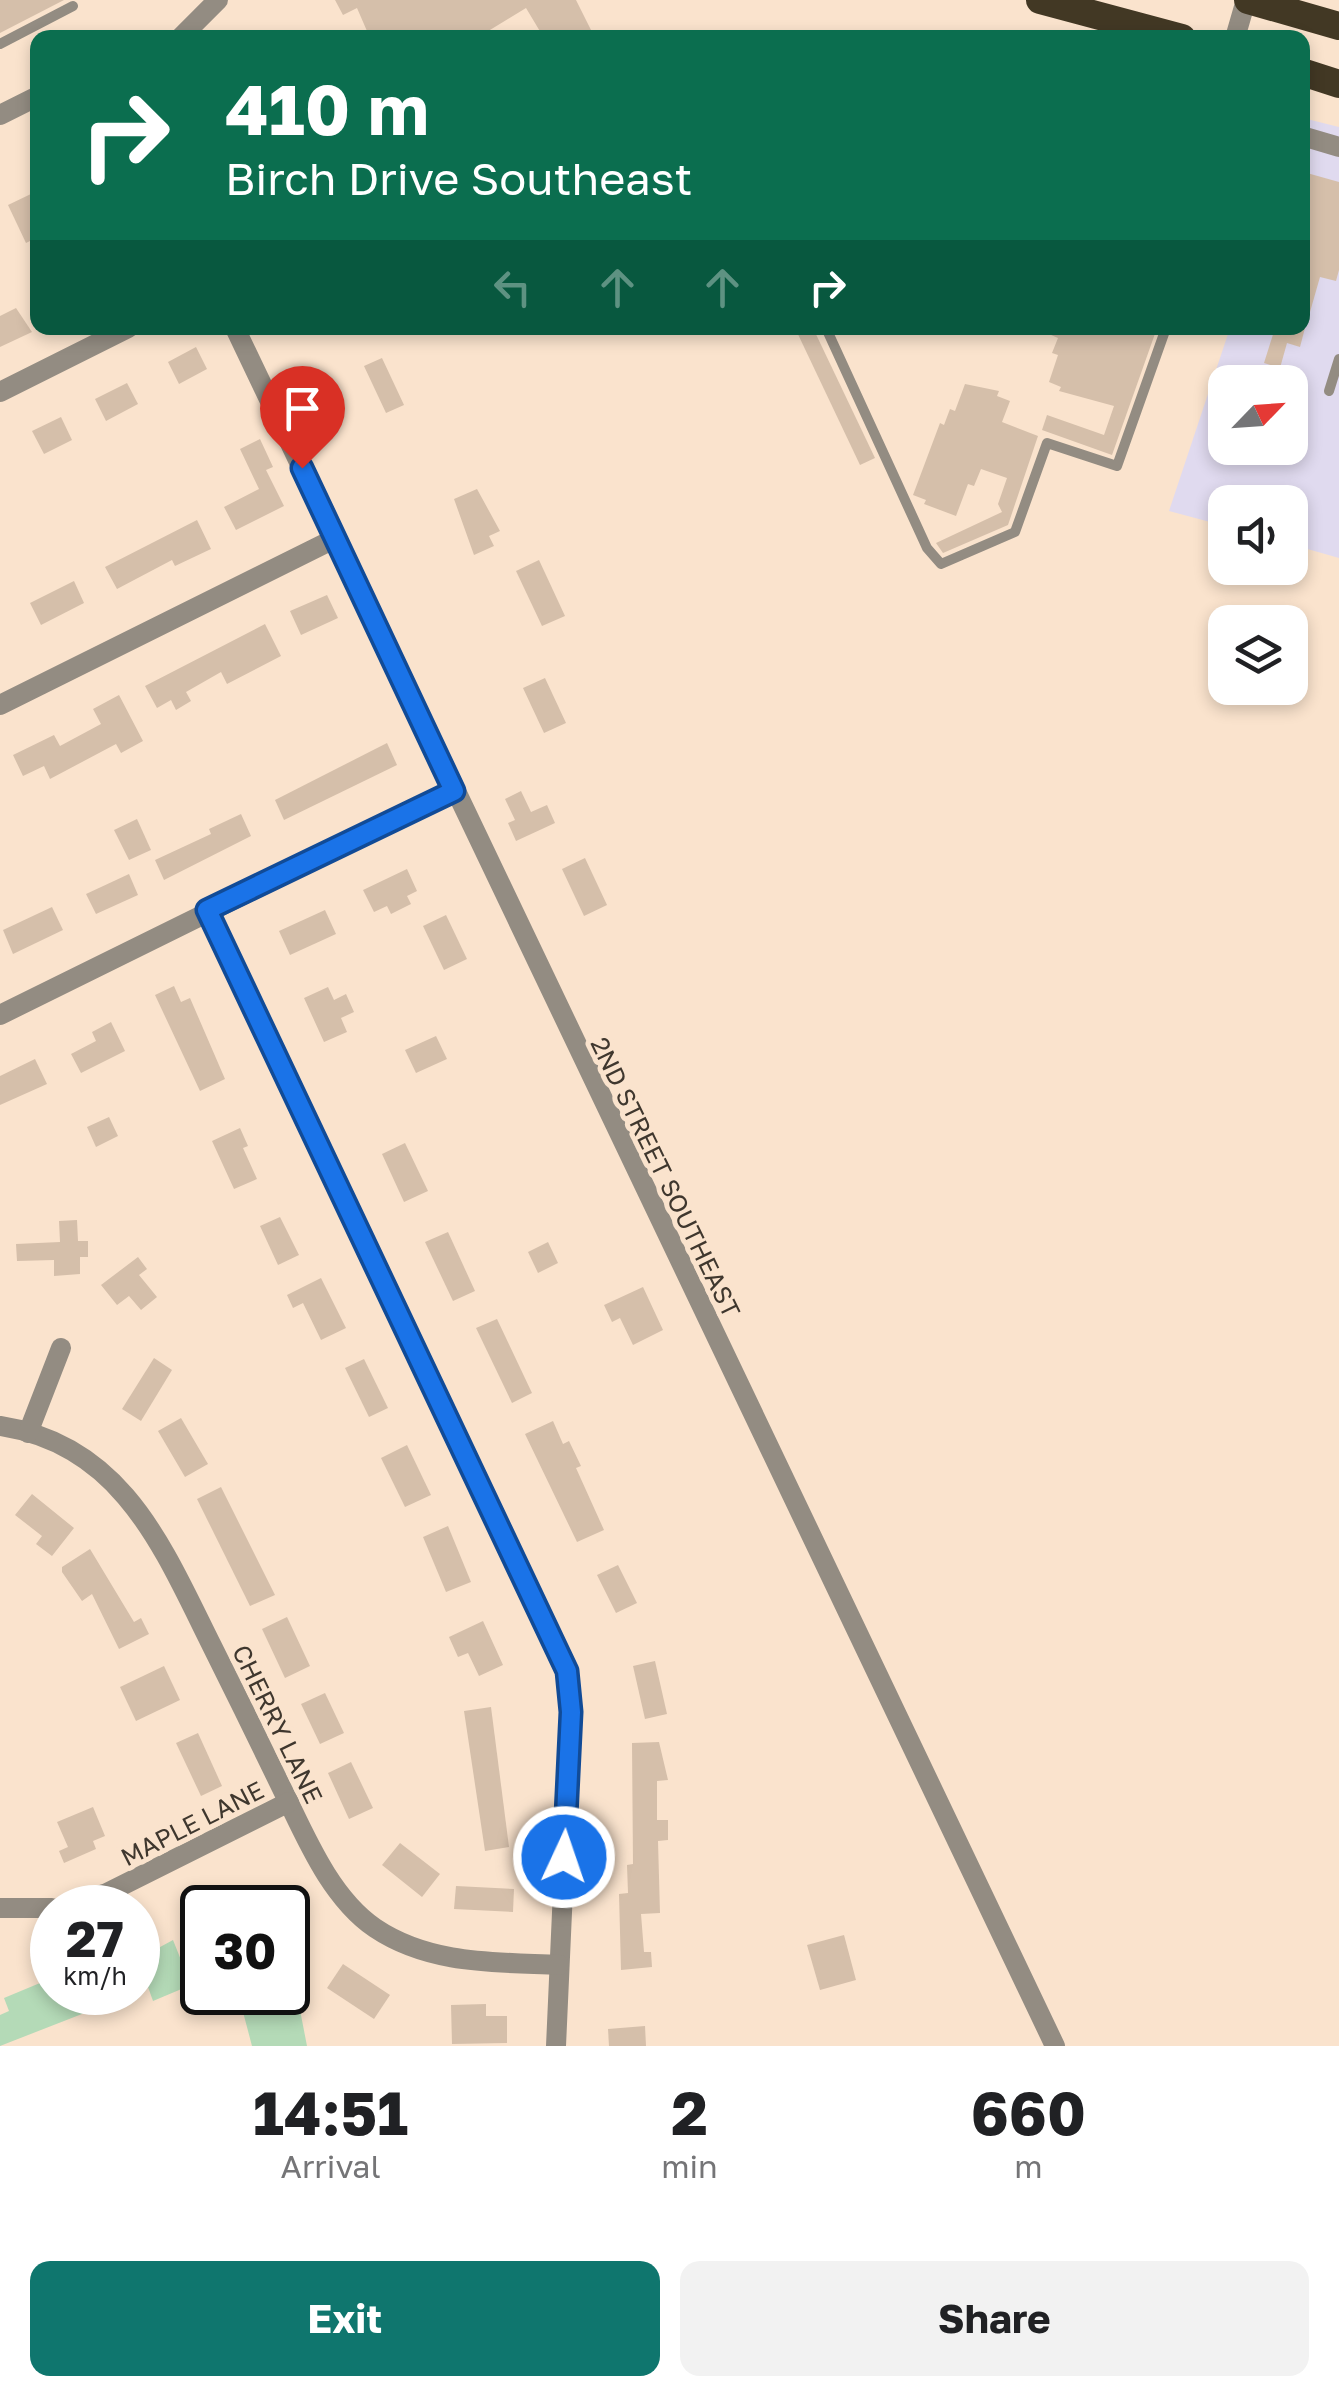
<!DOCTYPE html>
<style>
:root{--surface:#fff;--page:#f2f2f2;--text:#202124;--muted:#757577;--accent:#0f766e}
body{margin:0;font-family:"Golos Text",sans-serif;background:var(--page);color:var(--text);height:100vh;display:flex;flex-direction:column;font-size:38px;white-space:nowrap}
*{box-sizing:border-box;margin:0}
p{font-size:32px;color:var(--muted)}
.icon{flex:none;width:55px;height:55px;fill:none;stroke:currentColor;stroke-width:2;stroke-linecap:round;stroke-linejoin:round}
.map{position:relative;height:2046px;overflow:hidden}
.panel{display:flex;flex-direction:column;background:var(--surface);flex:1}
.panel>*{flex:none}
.banner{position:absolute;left:30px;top:30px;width:1280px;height:305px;border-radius:20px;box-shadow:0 5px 15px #0003;background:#0b6e4f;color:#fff;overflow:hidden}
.needle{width:65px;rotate:65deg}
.buttons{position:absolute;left:1208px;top:365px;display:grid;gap:20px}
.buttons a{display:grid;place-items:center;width:100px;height:100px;border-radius:20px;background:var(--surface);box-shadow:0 5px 15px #0003;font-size:50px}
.speed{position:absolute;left:30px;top:1885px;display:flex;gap:20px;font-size:50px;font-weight:700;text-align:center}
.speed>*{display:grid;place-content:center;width:130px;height:130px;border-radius:50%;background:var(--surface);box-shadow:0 5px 15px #0003;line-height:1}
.speed small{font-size:25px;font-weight:400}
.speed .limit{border:5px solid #111;border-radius:15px;background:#fff;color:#111}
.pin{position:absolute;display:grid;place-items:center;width:85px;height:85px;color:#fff;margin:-102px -42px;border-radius:50% 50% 50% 0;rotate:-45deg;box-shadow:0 0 10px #0007}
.pin .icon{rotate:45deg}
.me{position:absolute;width:110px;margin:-55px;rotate:3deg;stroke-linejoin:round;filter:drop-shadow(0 0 8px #0008)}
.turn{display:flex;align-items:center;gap:35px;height:210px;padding:0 30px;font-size:45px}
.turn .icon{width:130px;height:130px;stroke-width:2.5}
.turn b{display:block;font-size:70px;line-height:85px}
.lanes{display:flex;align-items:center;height:95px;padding:0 30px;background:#0003;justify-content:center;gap:50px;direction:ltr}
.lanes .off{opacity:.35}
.eta{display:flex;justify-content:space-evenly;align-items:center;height:170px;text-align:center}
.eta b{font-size:60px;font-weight:700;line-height:70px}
.button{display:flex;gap:20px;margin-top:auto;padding:20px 30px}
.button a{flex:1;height:115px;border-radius:20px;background:var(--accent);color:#fff;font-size:40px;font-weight:700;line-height:115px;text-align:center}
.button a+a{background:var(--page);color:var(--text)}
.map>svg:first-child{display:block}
.commercial{fill:#e0daef;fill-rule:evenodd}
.green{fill:#b4dab7}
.building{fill:#d5bfaa}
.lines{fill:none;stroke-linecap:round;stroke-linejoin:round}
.service{stroke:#938c82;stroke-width:10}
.minor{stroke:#938c82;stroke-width:20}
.tertiary{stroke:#938c82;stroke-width:20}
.trunk{stroke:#423824;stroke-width:28}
.route-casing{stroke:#114b97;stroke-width:25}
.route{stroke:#1a73e8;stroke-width:18}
.labels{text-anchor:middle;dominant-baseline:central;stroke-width:10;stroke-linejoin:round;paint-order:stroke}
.street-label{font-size:25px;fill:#3f372e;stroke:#fae3cd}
</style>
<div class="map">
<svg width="1339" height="2046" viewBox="0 0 1339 2046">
<rect width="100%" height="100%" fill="#fae3cd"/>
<path class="commercial" d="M1303,118l36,9v431l-49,-14v-42h-65v24l-56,-15 61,-183h72zM1225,382h65v66h-65z"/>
<g class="green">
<polygon points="173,1940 191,1985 153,2001 138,1959"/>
<polygon points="288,1948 307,2046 252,2046 238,1993 288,1992"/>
<polygon points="52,1978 52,1992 100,1993 105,2005 0,2046 0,2015 9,2011 4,1998"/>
</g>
<g class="building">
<polygon points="0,0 64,0 0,33"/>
<polygon points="335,0 576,0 595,38 544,38 526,8 485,33 483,30 459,38 370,38 357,8 343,15"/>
<polygon points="1307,173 1339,182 1339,270 1336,281 1320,277 1306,326 1302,325 1302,187"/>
<polygon points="33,193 38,237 26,243 8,205"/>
<polygon points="16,308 32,332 0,347 0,316"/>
<polygon points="795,328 813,328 875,458 860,465"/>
<polygon points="1035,328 1157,328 1112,455 1042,430 1047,415 1104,435 1114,406 1059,391 1061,387 1049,382 1058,355 1052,353 1058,338"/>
<polygon points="1275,328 1305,328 1300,347 1287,343 1280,368 1264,363"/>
<polygon points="196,347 207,369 179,384 168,362"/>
<polygon points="382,358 404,405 386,413 364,366"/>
<polygon points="127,383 138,404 106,421 95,399"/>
<polygon points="965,384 999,391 997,396 1010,401 1002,422 1038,436 1008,525 943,553 936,543 1002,512 998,504 1007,478 981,469 974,486 968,484 956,516 924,504 926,500 913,495 940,423 944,425 950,409 955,411"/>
<polygon points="61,417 72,440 44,454 32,431"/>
<polygon points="260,439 273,467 266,470 284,506 236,530 224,507 259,489 240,449"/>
<polygon points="477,489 500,531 489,536 494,546 474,555 454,499"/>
<polygon points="197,520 211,549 175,566 172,560 117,589 105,567"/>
<polygon points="539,560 565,616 542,626 516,571"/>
<polygon points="74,581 84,603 41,625 30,603"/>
<polygon points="327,595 338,618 301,635 290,611"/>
<polygon points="265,624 281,656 227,684 221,672 186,692 191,701 176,710 171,700 157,708 145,686"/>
<polygon points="545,678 566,723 544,733 523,688"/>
<polygon points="119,695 143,741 121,753 116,744 50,779 44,766 23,776 13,755 54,735 60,746 101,724 93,709"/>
<polygon points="387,743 397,765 284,820 275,800"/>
<polygon points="521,791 531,812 547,805 555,823 516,841 508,823 515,820 505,799"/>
<polygon points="241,814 251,836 164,880 155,860 211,834 209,829"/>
<polygon points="137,819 151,850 129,860 114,830"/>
<polygon points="585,858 607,905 584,916 562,869"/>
<polygon points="407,869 417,891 407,896 411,904 391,914 387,906 374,912 363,890"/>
<polygon points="129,874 138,895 96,914 86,894"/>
<polygon points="52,907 63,930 13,954 3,930"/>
<polygon points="325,910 336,934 290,955 279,931"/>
<polygon points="446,915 467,959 444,970 423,926"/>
<polygon points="174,986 181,1002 190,998 225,1079 200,1091 155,995"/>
<polygon points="328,987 334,1000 346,994 354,1012 341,1018 347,1032 324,1042 304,998"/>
<polygon points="111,1022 125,1051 81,1073 71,1054 96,1041 92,1032"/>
<polygon points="436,1036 447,1059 416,1073 405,1050"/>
<polygon points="35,1059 47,1084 0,1105 0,1076"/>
<polygon points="109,1117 118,1136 96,1147 87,1127"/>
<polygon points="240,1128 248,1146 243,1148 257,1179 234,1189 212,1141"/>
<polygon points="405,1143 428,1191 404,1202 382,1154"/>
<polygon points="280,1217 299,1255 278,1265 260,1226"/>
<polygon points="77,1220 78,1241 88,1241 88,1257 80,1257 80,1274 54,1276 54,1260 17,1261 16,1244 60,1242 59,1221"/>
<polygon points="448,1232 475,1291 453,1301 425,1242"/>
<polygon points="548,1242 558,1263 538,1273 528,1252"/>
<polygon points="138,1257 147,1269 139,1275 157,1297 141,1310 129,1296 117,1305 101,1285"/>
<polygon points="321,1278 346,1328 321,1340 303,1303 293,1308 287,1295"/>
<polygon points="643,1287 663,1330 633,1345 620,1318 612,1322 604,1305"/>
<polygon points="497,1319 532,1393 512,1403 476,1328"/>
<polygon points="154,1358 172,1370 141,1421 122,1409"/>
<polygon points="364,1359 388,1408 369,1417 345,1368"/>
<polygon points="181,1418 208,1464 185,1477 158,1431"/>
<polygon points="553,1421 563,1444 569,1441 581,1466 576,1468 604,1530 577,1542 525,1434"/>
<polygon points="407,1445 431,1495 405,1507 381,1458"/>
<polygon points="221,1487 275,1595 250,1606 197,1499"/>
<polygon points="32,1494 74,1528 52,1556 36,1544 42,1536 15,1515"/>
<polygon points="448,1526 471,1582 446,1592 423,1537"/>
<polygon points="90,1549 134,1622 141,1618 149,1634 119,1649 92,1594 82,1601 62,1572 62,1567"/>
<polygon points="618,1565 637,1603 616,1613 597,1575"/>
<polygon points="287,1617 310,1666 285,1678 262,1629"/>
<polygon points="483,1621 503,1665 479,1676 468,1653 458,1657 449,1637"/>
<polygon points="655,1661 667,1714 645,1719 633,1666"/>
<polygon points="164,1666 180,1700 136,1721 120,1687"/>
<polygon points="325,1693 344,1733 320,1744 301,1704"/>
<polygon points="491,1707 509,1847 485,1851 464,1711"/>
<polygon points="198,1733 222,1786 201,1796 176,1743"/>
<polygon points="659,1742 668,1780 657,1781 657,1820 668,1820 668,1840 658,1841 660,1913 641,1914 644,1952 651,1952 652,1967 621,1970 619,1894 628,1893 627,1865 633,1864 632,1743"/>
<polygon points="351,1762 373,1808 349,1819 328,1773"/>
<polygon points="93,1807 105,1836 93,1841 96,1849 64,1863 59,1851 68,1847 57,1822"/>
<polygon points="400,1843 440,1874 422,1897 382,1865"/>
<polygon points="456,1886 514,1889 513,1912 454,1909"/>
<polygon points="844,1935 856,1980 820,1990 807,1945"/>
<polygon points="343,1964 390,1995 374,2019 327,1988"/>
<polygon points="486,2004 486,2016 507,2016 507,2043 452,2044 451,2005"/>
<polygon points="645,2026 646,2046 609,2046 608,2029"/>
</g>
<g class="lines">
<g class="service">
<polyline points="0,44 73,6"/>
<polyline points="826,328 927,548 941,564 1015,532 1047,443 1117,466 1166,328"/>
<polyline points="1329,391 1339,359"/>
</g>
<g class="minor">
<polyline points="1235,38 1246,0"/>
<polyline points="0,115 38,96"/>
<polyline points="1302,136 1339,147"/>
<polyline points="0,705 336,538"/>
<polyline points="207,910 567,1671 571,1712 556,2046"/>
<polyline points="0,1015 454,791"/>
<path d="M0,1426c123,19 163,122 212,220 26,52 52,105 77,157 21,44 45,97 86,125 55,37 121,34 184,37"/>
<polyline points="28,1433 61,1348"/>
<polyline points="0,1908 52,1908"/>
<polyline points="61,1908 107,1893 289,1802"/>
</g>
<g class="tertiary">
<polyline points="180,38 218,0"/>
<polyline points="235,328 1055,2046"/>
<polyline points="0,392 128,328"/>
</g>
<g class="trunk">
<polyline points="1040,0 1182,38"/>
<polyline points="1248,0 1339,26"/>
<polyline points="1302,72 1339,84"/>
</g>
</g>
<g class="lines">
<defs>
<polyline id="route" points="302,468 454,791 207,910 567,1671 571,1712 564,1857"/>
</defs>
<use href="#route" class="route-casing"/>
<use href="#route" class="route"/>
</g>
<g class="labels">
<g class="street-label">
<text transform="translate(666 1177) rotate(64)">2ND STREET SOUTHEAST</text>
<text transform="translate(278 1724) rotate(64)">CHERRY LANE</text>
<text transform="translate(192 1823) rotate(-27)">MAPLE LANE</text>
</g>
</g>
</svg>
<div class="buttons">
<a><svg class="needle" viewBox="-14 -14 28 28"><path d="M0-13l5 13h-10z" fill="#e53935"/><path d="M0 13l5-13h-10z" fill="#757577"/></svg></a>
<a><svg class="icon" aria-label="sound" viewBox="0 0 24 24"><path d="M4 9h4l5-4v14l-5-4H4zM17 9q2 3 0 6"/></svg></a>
<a><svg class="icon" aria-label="layers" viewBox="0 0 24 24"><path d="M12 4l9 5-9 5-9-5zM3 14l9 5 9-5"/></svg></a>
</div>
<div class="speed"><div>27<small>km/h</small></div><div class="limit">30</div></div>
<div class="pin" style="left:302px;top:468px;background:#d93025"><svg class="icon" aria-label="arrive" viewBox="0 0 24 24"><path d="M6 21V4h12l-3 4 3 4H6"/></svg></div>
<svg class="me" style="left:564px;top:1857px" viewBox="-20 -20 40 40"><circle r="17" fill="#1a73e8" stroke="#fff" stroke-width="3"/><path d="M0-11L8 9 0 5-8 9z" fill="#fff"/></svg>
<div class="banner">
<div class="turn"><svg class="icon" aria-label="right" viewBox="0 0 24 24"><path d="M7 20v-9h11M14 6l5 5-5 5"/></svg><div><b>410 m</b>Birch Drive Southeast</div></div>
<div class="lanes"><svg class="icon off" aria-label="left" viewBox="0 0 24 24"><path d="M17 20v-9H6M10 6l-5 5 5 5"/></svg><svg class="icon off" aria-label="ahead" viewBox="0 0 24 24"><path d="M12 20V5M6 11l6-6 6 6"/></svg><svg class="icon off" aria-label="ahead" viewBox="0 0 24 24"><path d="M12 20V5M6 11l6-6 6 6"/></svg><svg class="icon" aria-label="right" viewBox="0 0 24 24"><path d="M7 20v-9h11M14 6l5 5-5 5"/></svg></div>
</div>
</div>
<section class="panel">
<div class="eta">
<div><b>14:51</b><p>Arrival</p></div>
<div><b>2</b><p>min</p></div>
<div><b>660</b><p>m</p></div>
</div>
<div class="button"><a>Exit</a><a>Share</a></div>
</section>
